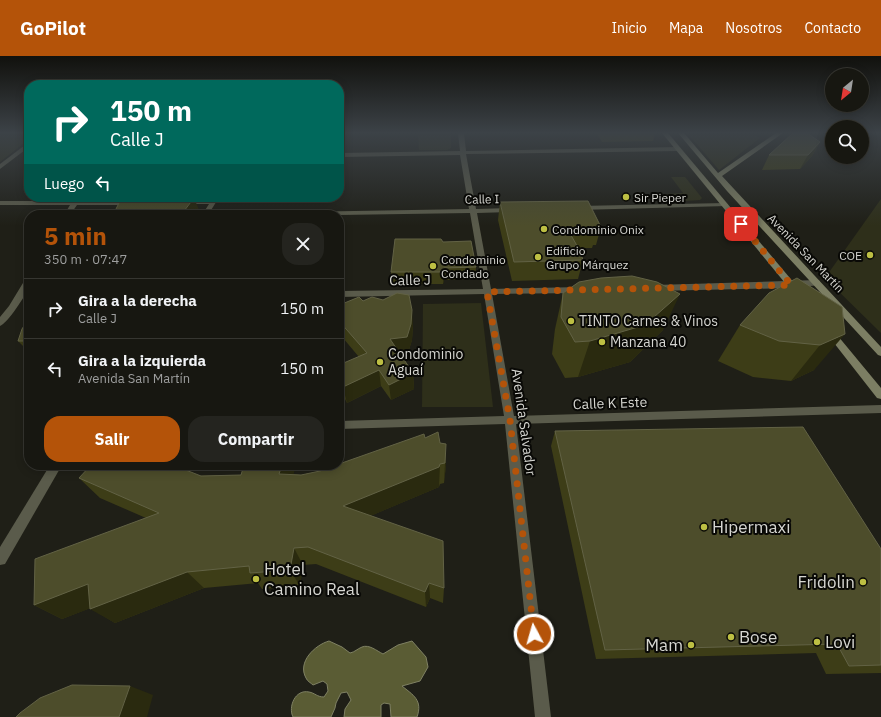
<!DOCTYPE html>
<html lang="es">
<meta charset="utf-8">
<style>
:root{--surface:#171711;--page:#24241f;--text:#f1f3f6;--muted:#9e9f9f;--line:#363631;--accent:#b45309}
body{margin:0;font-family:"IBM Plex Sans",sans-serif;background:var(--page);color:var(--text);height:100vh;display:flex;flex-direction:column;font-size:15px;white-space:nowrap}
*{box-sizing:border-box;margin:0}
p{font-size:13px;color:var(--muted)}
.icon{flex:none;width:22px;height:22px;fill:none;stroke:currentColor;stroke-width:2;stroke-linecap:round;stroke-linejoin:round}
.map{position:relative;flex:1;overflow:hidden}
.panel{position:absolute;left:24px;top:154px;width:320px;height:260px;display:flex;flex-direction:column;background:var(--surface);border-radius:16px;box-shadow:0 2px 10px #0003,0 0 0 1px var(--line)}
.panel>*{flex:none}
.hud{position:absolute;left:24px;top:24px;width:320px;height:122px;border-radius:16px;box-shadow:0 2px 10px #0003,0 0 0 1px var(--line);background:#00695c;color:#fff;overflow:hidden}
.needle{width:26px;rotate:210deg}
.tools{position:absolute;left:825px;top:12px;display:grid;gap:8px}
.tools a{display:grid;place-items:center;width:44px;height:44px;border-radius:50%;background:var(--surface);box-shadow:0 2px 10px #0003,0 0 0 1px var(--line);font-size:20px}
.pin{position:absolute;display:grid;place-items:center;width:34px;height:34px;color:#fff;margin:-17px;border-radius:8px;box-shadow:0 2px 6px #0006}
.me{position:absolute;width:44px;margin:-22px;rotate:354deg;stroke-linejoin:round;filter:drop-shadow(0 0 3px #0008)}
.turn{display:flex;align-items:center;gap:14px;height:84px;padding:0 20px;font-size:18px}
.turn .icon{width:52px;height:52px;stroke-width:2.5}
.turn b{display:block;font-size:28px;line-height:34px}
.then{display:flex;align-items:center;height:38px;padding:0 20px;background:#0003;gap:8px;font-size:15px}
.round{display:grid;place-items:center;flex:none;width:42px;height:42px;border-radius:16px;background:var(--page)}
.head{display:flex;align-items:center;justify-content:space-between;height:68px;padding:0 20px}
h1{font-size:24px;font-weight:700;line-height:30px;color:var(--accent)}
.primary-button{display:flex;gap:8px;margin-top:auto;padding:8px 20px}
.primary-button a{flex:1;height:46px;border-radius:16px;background:var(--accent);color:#fff;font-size:16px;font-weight:700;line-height:46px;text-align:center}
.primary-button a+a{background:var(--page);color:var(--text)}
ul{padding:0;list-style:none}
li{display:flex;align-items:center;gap:12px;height:60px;padding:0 20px;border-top:1px solid var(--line)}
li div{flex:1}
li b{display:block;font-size:15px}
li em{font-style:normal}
header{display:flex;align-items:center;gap:24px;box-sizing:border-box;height:56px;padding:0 20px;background:var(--accent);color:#fff}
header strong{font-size:19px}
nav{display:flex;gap:22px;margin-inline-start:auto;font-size:14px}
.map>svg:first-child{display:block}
.green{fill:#2e2f1a}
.water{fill:#5a5c34;stroke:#7f8163}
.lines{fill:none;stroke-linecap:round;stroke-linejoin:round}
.street{fill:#5a5b4b;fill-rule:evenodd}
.secondary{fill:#7c7e63;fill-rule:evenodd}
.wall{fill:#3d3d17}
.shaded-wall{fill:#2a2a0f}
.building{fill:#4d4d2b;stroke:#626245}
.route{stroke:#b45309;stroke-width:7;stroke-dasharray:0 12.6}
.poi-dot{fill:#bdbf43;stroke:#090906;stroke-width:1.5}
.labels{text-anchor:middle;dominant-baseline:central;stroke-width:4;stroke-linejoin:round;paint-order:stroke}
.far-poi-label{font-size:12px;fill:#d6d6d1;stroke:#090906;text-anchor:start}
.far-street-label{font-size:12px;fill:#d6d6d1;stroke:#090906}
.street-label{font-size:14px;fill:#d6d6d1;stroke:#090906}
.poi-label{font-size:14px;fill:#d6d6d1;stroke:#090906;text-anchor:start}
.near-poi-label{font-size:17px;fill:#d6d6d1;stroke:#090906;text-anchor:start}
</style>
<header>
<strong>GoPilot</strong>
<nav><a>Inicio</a><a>Mapa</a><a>Nosotros</a><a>Contacto</a></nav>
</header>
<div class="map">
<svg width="881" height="661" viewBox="0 0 881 661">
<rect width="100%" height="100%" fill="#1f1f17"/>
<g class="green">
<polygon points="0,77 29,77 29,83 0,106"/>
<polygon points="418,77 451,77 451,92 447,94 419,94"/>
<polygon points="688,78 753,78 760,82 719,114"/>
<polygon points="671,121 685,121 702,142 700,144 671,146 665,138 683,137"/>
<polygon points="87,141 206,141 199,143 91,144 88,144"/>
<polygon points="881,143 881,277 825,222"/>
<polygon points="481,247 493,351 422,351 423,248"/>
</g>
<path class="water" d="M329,585l13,6 8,6c5,-1 7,-4 12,-6 7,-3 15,4 21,7l15,-9 14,-4 14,16 2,10 -8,14 -18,5c11,9 21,14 15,31h-26l-1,-13 -6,-1 -3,2v12h-37l1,-8 6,-9 -4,-8 -6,1 -5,10 -1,5 -4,9h-38c-5,-10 2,-28 16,-25 6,1 8,5 15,5l4,-6 -1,-7 -4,-3 -10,4c-2,-2 -6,-4 -7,-7 -9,-16 9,-33 23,-37z"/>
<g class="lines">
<g class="street">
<polygon points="458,77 464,77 466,95 678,91 681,93 678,95 466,98 476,153 512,152 515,154 512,156 477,157 491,233 581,231 585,234 581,237 492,238 514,360 881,349 881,357 516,368 551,661 535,661 505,368 339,373 339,365 504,360 484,238 339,241 339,235 483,233 470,157 339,159 237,159 240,157 469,153 460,99 339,101 339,97 460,95"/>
<polygon points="29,86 29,91 0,113 0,108"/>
<polygon points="77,141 80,143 79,145 132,145 135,147 132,149 77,149 70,159 64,159 70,149 0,149 0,145 72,145"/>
<polygon points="213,142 218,143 208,159 202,159 209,148 182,148 179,146 182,144 211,144"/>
<polygon points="725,147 728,149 727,150 578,154 575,152 578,150"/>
<path d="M26,222h3c0,2 1,7 0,9 -3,8 -22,37 -29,39v-9l9,-11z"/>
<polygon points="817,224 820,225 820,229 791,232 655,235 651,232 655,229"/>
<polygon points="50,409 62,409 5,508 0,509 0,491"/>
</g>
<g class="secondary">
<polygon points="662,77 668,77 800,234 801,236 800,238 794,238"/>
<polygon points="678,77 684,77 718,117 776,77 783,77 722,120 881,291 881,300 878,299 727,135"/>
<polygon points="830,273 833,274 881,332 881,343 877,342 827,278 825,276"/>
</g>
</g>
<g class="wall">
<polygon points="597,77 655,77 653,85 602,86"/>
<polygon points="820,86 812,100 800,113 762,114 769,99"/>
<polygon points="500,146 601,171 596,189 593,189 592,192 579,192 583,204 578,223 512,225 498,164"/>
<polygon points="443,186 476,211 475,223 444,224 443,228 392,228 391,216"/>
<polygon points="563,237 663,274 630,306 578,321 565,322 552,298 555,273"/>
<polygon points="383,244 413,270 412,284 408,297 400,298 413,317 414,333 391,344 381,330 347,347 339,331 339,309 359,301 343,282 340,266 363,245"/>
<polygon points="842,251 814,314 791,325 753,321 718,305 740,269"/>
<polygon points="29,262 29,296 18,285"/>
<polygon points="555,375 881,493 881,617 826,618 816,597 596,603 551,390"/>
<polygon points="425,382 440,387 446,409 444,427 440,428 439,431 370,460 444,532 443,547 430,542 426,551 316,508 303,509 300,530 262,533 258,527 204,532 115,567 90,552 62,563 34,549 146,462 100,442 79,422 241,419 244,409 296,409 293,418 301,419 320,415"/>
</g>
<g class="shaded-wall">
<polygon points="820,86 812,100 800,113 808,99"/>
<polygon points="194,142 200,156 197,159 181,159"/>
<polygon points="444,212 444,224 443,228 443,216"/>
<polygon points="680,238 663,274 630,306 578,321 590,285"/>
<polygon points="412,254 413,270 412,284 408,297 392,299 390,283"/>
<polygon points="845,278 814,314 791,325 820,289"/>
<polygon points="379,314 381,330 347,347 343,331"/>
<polygon points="413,317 414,333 391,344 389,329"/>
<polygon points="446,388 446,409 444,427 445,407"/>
<polygon points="440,408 439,431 349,469 343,450"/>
<polygon points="282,409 296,409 288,438 279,418"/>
<polygon points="294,492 303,509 300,530 290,514"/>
<polygon points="187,516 204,532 115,567 90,553"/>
<polygon points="429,527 430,542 426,551 425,536"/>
<polygon points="88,528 112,544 62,563 34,549"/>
<polygon points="130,630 153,639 147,661 119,661"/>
</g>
<g class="building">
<polygon points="793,77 807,77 820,86 808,99 769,99"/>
<polygon points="194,142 181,159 113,159 121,143"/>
<polygon points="588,145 601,171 597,171 597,174 568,174 580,195 583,204 514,206 500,146"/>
<polygon points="395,183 441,183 443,186 471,185 476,211 444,212 443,216 391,216"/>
<polygon points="632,220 657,226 680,238 645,269 590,285 575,286 561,261 563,237 579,226 601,222"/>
<polygon points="797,222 842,251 845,278 820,289 779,285 740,269 769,237"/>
<polygon points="397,237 409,239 412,254 411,268 407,281 390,283 413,317 389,329 379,314 343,331 339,323 339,309 367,297 340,266 342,248 359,241 363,245 372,241 383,244"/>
<polygon points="29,262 29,285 18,285 22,273"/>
<polygon points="803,371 881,493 881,609 849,610 837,588 605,594 555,375"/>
<polygon points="438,376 440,387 446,388 445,407 440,408 439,411 343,450 443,485 444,532 429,527 425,536 308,491 294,492 290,514 250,517 249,510 187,516 90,553 88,528 34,549 35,503 159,457 79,422 91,409 173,409 201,420 241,419 244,409 282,409 279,418 301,419 320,415 337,409 339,409 339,408 424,378 425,382"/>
<polygon points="72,629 130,630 119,661 16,661 20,657 40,642"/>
</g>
<linearGradient id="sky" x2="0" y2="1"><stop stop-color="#11110d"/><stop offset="0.45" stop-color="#3c4247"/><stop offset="1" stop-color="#3c4247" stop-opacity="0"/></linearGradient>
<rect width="881" height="170" fill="url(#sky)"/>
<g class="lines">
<polyline class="route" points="534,578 510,364 487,236 791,229 741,168"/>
</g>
<g class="poi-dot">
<circle cx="626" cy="141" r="4"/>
<circle cx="544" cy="173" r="4"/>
<circle cx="870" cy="199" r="4"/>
<circle cx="538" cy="201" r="4"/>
<circle cx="433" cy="210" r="4"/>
<circle cx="571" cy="265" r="4"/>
<circle cx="602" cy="286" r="4"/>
<circle cx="380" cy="306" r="4"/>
<circle cx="704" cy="471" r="4"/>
<circle cx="256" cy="523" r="4"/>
<circle cx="863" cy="526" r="4"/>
<circle cx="731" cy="581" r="4"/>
<circle cx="817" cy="586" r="4"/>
<circle cx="691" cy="589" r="4"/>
</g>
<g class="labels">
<g class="far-poi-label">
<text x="634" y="141">Sir Pieper</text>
<text x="552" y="173">Condominio Onix</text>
<text x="546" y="194">Edificio<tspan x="546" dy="14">Grupo Márquez</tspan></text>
<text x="862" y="199" text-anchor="end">COE</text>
<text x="441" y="203">Condominio<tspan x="441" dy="14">Condado</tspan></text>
</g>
<g class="far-street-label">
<text transform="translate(482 143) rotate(-1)">Calle I</text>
<text transform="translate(806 197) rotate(46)">Avenida San Martín</text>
</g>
<g class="street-label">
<text transform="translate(410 224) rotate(-1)">Calle J</text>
<text transform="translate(610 347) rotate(-2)">Calle K Este</text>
<text transform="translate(524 366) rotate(82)">Avenida Salvador</text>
</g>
<g class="poi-label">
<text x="579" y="265">TINTO Carnes &amp; Vinos</text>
<text x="610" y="286">Manzana 40</text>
<text x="388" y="298">Condominio<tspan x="388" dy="16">Aguaí</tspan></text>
</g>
<g class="near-poi-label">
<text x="712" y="471">Hipermaxi</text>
<text x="264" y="513">Hotel<tspan x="264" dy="20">Camino Real</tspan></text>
<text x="855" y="526" text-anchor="end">Fridolin</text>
<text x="739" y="581">Bose</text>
<text x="825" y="586">Lovi</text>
<text x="683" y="589" text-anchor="end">Mam</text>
</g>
</g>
</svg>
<div class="tools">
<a><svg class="needle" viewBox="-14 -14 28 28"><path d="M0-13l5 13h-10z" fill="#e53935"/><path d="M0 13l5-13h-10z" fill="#9e9f9f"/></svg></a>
<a><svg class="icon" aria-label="search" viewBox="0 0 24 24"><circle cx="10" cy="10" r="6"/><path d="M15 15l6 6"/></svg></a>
</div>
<div class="pin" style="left:741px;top:168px;background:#d93025"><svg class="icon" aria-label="arrive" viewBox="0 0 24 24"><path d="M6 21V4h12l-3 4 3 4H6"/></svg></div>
<svg class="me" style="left:534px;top:578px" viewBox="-20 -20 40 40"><circle r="17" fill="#b45309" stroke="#fff" stroke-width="3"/><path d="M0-11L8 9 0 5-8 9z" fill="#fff"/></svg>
<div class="hud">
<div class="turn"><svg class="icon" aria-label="right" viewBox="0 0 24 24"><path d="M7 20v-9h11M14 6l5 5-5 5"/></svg><div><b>150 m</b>Calle J</div></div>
<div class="then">Luego<svg class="icon" aria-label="left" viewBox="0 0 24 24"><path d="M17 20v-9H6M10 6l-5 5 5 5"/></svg></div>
</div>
<section class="panel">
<div class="head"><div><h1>5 min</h1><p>350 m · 07:47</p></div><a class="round"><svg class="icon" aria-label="close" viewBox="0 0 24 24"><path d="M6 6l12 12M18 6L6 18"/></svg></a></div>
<ul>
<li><svg class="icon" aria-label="right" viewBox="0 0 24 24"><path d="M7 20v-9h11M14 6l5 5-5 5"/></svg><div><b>Gira a la derecha</b><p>Calle J</p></div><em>150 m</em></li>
<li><svg class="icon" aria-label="left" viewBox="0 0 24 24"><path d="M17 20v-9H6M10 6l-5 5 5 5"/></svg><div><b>Gira a la izquierda</b><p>Avenida San Martín</p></div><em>150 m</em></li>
</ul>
<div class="primary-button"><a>Salir</a><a>Compartir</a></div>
</section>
</div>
